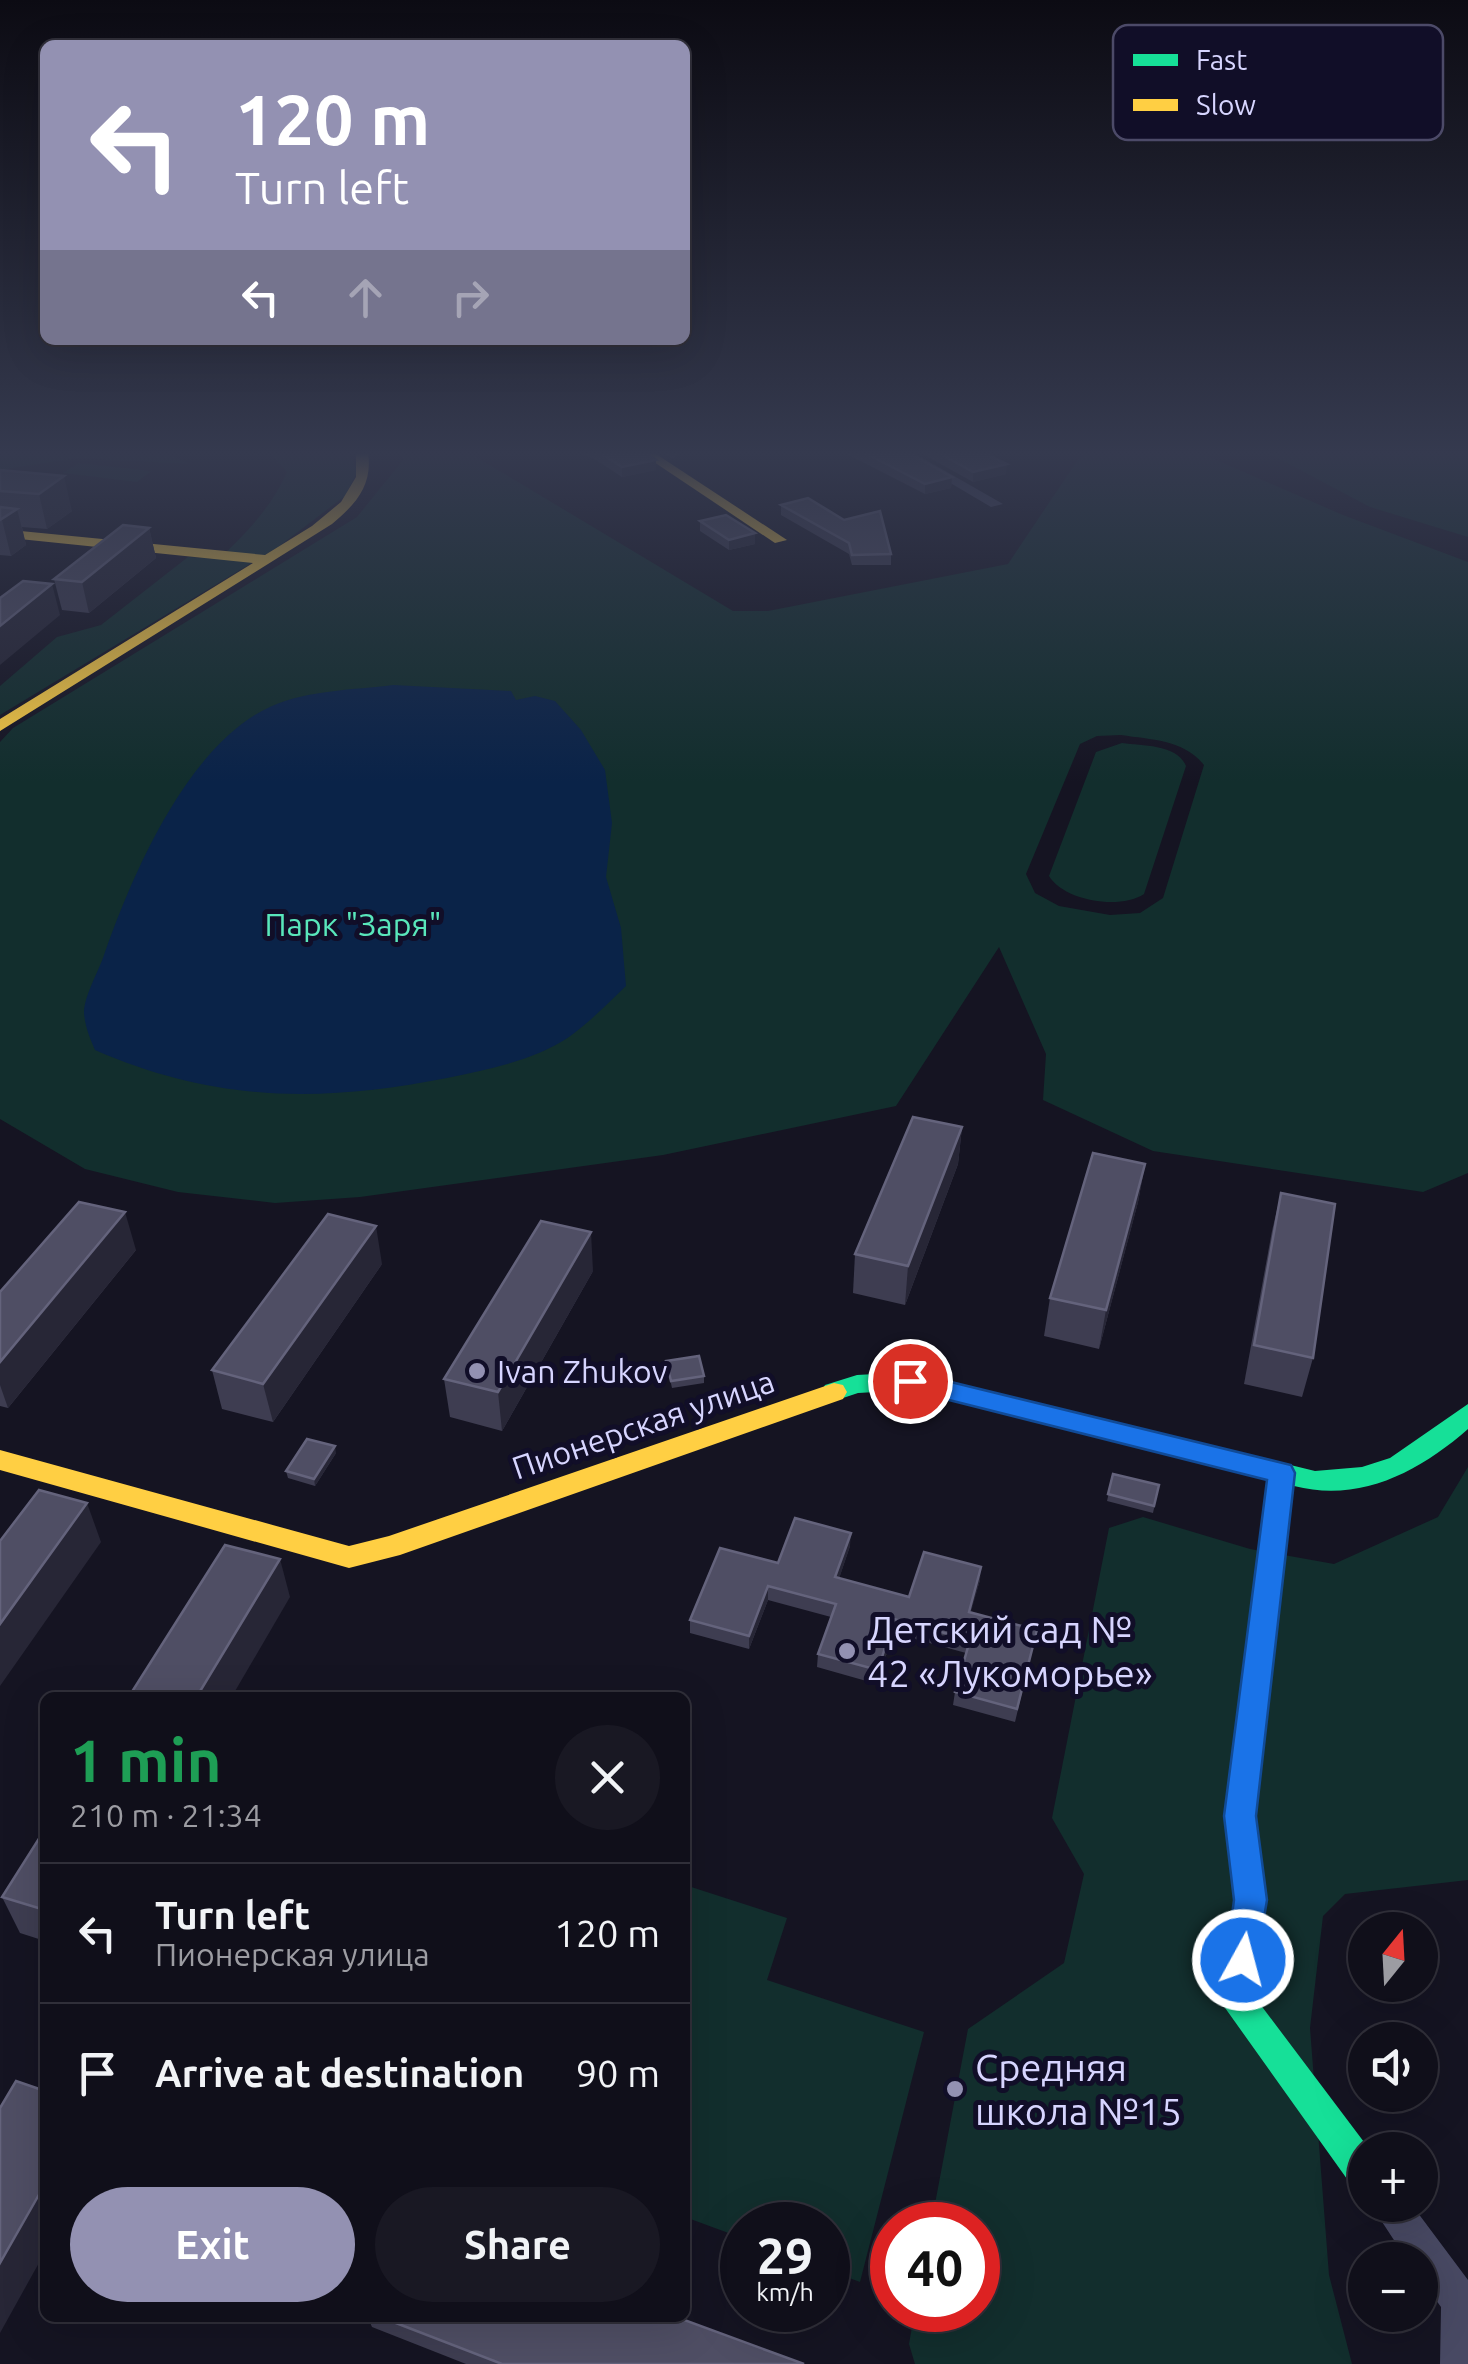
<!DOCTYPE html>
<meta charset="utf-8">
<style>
:root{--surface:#100f1a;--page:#191823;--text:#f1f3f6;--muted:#9c9ca2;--line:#302f39;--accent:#9391b2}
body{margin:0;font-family:Ubuntu,sans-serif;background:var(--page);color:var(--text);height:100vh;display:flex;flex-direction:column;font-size:38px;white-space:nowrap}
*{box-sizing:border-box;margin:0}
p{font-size:32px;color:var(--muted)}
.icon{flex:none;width:55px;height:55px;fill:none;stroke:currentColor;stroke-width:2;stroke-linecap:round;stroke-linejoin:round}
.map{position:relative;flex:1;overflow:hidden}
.panel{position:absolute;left:40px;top:1692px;width:650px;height:630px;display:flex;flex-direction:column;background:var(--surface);border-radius:15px;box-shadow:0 10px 40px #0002,0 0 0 2px var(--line)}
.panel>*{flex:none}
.top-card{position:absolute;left:40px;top:40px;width:650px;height:305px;border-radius:15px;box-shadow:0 10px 40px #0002,0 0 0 2px var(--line);background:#9391b2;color:#fff;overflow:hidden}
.needle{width:65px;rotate:18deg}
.buttons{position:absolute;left:1348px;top:1912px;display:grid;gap:20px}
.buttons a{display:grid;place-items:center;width:90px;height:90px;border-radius:50%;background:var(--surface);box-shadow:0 10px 40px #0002,0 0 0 2px var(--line);font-size:50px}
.speed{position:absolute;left:720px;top:2202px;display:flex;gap:20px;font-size:50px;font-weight:700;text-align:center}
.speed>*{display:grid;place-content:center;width:130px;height:130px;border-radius:50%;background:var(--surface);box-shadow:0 10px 40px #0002,0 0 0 2px var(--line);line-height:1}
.speed small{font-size:25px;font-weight:400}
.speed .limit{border:15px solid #d22;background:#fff;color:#111}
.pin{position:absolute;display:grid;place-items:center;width:85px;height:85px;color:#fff;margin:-42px;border:5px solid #fff;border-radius:50%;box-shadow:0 2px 10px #0007}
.me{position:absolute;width:110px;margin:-55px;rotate:7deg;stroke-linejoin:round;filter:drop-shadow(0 0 8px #0008)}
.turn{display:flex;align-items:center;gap:35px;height:210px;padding:0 30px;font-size:45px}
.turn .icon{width:130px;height:130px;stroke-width:2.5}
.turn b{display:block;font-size:70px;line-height:85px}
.lanes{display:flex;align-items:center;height:95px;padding:0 30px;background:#0003;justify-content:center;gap:50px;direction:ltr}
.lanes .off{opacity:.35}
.round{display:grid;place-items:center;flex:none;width:105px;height:105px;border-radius:52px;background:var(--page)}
.summary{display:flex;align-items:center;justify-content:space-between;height:170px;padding:0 30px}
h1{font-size:60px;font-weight:700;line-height:75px;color:#1e9e55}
.action{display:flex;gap:20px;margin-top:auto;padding:20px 30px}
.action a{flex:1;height:115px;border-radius:60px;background:var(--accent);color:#fff;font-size:40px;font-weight:700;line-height:115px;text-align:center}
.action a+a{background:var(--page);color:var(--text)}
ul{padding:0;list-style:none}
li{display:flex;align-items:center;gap:30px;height:140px;padding:0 30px;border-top:2px solid var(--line)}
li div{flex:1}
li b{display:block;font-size:38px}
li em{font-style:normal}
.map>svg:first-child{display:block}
.green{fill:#122e2d;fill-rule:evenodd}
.water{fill:#0a2348}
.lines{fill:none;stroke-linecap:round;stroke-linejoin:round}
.street{fill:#484963;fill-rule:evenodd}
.fast{fill:#16e098;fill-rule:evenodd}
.slow{fill:#ffcf43;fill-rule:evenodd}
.wall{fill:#3e3d51}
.shaded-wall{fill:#272636}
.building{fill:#4f4e64;stroke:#64637c;stroke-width:2.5}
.route{fill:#1a73e8;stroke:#114b97;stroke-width:2.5}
.poi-dot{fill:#9391b2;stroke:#110e28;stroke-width:4}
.labels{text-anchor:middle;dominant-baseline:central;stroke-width:10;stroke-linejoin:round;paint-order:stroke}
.park-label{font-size:32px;fill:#59e7bb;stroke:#110e28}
.poi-label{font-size:32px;fill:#d7d5ff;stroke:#110e28;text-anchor:start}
.street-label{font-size:32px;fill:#d7d5ff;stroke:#110e28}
.near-poi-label{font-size:38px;fill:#d7d5ff;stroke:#110e28;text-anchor:start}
.key{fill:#110e28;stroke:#4c4a68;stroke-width:2.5}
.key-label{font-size:28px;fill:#d7d5ff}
</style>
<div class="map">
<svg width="1468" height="2364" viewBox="0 0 1468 2364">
<rect width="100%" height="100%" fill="#151422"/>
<g class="green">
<polygon points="0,452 164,452 190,464 77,458 0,470"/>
<path d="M268,452h81l8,20 -12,24 -67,51 -278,168v-29l57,-49 44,-12 87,-68 31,2c28,-27 52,-51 68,-87z"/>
<path d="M401,452h67l265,159h35l240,-47 73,-109 -6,-3h123l145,63 125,47v611l-45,19 -270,-41 -110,-51 3,-46 -47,-107 -103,159 -233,49 -303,42 -85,6 -97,-11 -93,-23 -85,-50v-377l13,-14 344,-211 46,-57zM1121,735c31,5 62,4 83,30l-41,133 -23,15 -30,2 -51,-9 -24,-13 -9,-19 54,-130 17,-8z"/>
<polygon points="1266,452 1468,452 1468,537 1370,507"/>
<polygon points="79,463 151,471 137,482 63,473"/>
<path d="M1122,743c21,3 55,1 64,23l-42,128c-24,16 -80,7 -95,-18l47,-124z"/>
<polygon points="1468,1467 1468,1880 1345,1894 1323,1916 1310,2028 1329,2275 1352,2364 915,2364 909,2344 915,2310 978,2310 978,2225 931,2225 968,2029 1064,1963 1084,1874 1052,1818 1109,1528 1143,1517 1250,1549 1334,1564 1438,1517"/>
<polygon points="685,1885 787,1918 767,1980 924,2032 860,2282 828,2270 828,2225 742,2225 742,2238 685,2217"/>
</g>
<path class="water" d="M393,685l118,6 5,9 19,-4 20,5 26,29 24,40 7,53 -6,54 15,51 5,58c-18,17 -36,36 -57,51 -36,24 -80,32 -122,41 -126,25 -233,24 -352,-28 -5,-12 -10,-23 -11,-37 0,-17 14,-40 20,-58 28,-80 84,-212 168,-249 36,-16 82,-16 121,-21z"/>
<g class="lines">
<g class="street">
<polygon points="898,452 912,452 1003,504 991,507"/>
<polygon points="1371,2205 1412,2205 1468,2280 1468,2364 1440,2364 1441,2307 1420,2278 1420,2260 1407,2260"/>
</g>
<path class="fast" d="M910,1372l405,99 47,-4 28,-9 78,-54v25c-49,43 -108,74 -174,57l-38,330 10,84 -9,100 113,150h-5v41l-13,-5 -129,-181 11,-105 -10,-84 44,-336 -358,-90 -52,3 -24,8 -9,-2 -4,-7 4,-7 32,-10z"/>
<g class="slow">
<path d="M356,452h12c5,33 -12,52 -36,72l-332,207v-12l253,-156 -253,-26v-8l265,26 47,-29 29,-24 15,-25z"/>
<polygon points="639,452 653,452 787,540 775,543"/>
<polygon points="834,1383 843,1385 847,1392 843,1399 400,1555 349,1568 0,1470 0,1450 349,1546 389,1536"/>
</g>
</g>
<g class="wall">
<polygon points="573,452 644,452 656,460 656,470 622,477 593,458"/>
<polygon points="661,452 679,452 674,459"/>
<polygon points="843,452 907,452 952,477 951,488 925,494"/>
<polygon points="919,452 982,452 1006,474 973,482"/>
<polygon points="0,470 72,511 47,529 22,527 26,545 11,556 0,555"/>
<polygon points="781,505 891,554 891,565 852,565 849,554 781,515"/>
<polygon points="700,521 755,544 729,550 700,531"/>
<polygon points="149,528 156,558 89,613 62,610 54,579"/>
<polygon points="962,1127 958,1164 905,1305 853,1293 855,1254"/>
<polygon points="1145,1164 1138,1202 1099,1349 1044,1336 1050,1298"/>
<polygon points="1281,1193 1313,1358 1302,1397 1244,1384 1272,1231"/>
<polygon points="136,1250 8,1408 0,1406 0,1292"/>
<polygon points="382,1264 273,1422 222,1409 212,1370"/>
<polygon points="593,1271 502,1431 450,1417 444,1379"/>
<polygon points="666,1361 704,1376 704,1383 672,1388"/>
<polygon points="336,1453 315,1486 288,1478 286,1471"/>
<polygon points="1113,1474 1159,1485 1153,1513 1107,1501"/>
<polygon points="850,1546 839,1578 909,1597 980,1580 970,1612 1037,1630 1015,1722 953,1705 955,1692 966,1653 893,1633 877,1684 817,1667 818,1654 831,1617 768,1600 749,1649 690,1633 690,1620 778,1563"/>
<polygon points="45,1829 45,1941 20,1933 2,1897"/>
<polygon points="368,2318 679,2318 804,2364 466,2364 372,2327"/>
</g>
<g class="shaded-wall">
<polygon points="656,460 656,470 622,477 622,467"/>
<polygon points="1007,464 1006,474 973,482 973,472"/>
<polygon points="64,476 72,511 47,529 39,494"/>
<polygon points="952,477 951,488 925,494 925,484"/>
<polygon points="17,509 26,545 11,556 2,520"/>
<polygon points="149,528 156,558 89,613 82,582"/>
<polygon points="755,533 755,544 729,550 729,540"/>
<polygon points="52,584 60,615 0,665 0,626"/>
<polygon points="962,1127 958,1164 905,1305 908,1266"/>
<polygon points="1145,1164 1138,1202 1099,1349 1106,1310"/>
<polygon points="125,1212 136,1250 8,1408 0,1385 0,1362"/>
<polygon points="376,1226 382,1264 273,1422 263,1384"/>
<polygon points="591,1232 593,1271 502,1431 498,1392"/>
<polygon points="335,1446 336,1453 315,1486 314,1479"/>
<polygon points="87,1503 101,1542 0,1686 0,1624"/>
<polygon points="851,1533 850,1546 835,1591 835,1577"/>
<polygon points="280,1559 290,1597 231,1698 196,1698"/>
<polygon points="981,1567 980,1580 967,1626 969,1612"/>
<polygon points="768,1586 768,1600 749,1649 749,1636"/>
<polygon points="894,1619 893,1633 877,1684 878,1670"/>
<polygon points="45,2184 45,2252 0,2333 0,2263"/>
</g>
<g class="building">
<polygon points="598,452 644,452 656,460 622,467"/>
<polygon points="863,452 907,452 952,477 925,484"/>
<polygon points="937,452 982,452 1007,464 973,472"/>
<polygon points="0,470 64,476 39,494 0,491"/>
<polygon points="808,498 844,520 880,511 891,554 852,555 849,543 781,505"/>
<polygon points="0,507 17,509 0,520"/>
<polygon points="726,515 755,533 729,540 700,521"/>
<polygon points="123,525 149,528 82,582 54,579"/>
<polygon points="23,581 52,584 0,626 0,598"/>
<polygon points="913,1117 962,1127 908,1266 855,1254"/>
<polygon points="1093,1153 1145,1164 1106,1310 1050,1298"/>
<polygon points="1281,1193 1335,1204 1313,1358 1254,1345"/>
<polygon points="79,1202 125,1212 0,1362 0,1292"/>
<polygon points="328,1214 376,1226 263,1384 212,1370"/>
<polygon points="541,1221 591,1232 498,1392 444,1379"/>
<polygon points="699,1356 704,1376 671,1381 666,1361"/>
<polygon points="307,1439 335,1446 314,1479 286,1471"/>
<polygon points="1113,1474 1159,1485 1154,1506 1108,1494"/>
<polygon points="39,1490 87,1503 0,1624 0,1541"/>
<polygon points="795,1518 851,1533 835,1577 909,1597 924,1552 981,1567 969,1612 1037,1630 1017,1709 955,1692 970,1640 894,1619 878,1670 818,1654 836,1604 768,1586 749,1636 690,1620 720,1548 778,1563"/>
<polygon points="225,1545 280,1559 196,1698 128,1698"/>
<polygon points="45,1829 45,1910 2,1897"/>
<polygon points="16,2081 45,2091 45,2184 0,2263 0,2108"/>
<polygon points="383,2318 679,2318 804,2364 502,2364"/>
</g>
<linearGradient id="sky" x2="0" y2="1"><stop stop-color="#0c0b13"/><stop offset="0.58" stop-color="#353a4f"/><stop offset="1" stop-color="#353a4f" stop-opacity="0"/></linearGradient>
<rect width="1468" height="782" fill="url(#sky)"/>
<polygon class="route" points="910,1372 1291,1465 1295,1473 1256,1816 1267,1900 1255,1971 1243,1976 1231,1971 1226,1960 1234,1900 1224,1816 1267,1480 901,1388 897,1381 901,1374"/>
<g class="poi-dot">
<circle cx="477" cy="1371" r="10"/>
<circle cx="847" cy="1651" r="10"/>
<circle cx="955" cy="2089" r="10"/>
</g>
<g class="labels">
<g class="park-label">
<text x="353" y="924">Парк "Заря"</text>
</g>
<g class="poi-label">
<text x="497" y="1371">Ivan Zhukov</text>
</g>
<g class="street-label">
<text transform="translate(643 1424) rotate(-19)">Пионерская улица</text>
</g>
<g class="near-poi-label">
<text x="867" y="1629">Детский сад №<tspan x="867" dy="44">42 «Лукоморье»</tspan></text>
<text x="975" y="2067">Средняя<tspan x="975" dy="44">школа №15</tspan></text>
</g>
</g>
<rect x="1113" y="25" width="330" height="115" rx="15" class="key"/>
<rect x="1133" y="54" width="45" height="12" fill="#16e098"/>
<rect x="1133" y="99" width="45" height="12" fill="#ffcf43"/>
<g class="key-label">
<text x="1196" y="70">Fast</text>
<text x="1196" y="115">Slow</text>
</g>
</svg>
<div class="buttons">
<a><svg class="needle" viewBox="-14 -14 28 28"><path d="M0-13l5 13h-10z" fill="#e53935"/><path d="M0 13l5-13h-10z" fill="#9c9ca2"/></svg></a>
<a><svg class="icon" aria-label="sound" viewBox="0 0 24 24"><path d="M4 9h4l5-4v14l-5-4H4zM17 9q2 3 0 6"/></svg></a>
<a>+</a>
<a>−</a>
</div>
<div class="speed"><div>29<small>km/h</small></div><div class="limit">40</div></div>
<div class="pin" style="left:910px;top:1381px;background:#d93025"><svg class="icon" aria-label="arrive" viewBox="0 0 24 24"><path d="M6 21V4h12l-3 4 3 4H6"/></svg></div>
<svg class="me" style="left:1243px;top:1960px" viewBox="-20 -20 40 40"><circle r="17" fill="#1a73e8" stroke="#fff" stroke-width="3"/><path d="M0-11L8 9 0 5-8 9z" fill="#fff"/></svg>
<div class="top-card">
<div class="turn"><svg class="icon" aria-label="left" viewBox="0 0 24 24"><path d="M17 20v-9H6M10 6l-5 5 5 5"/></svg><div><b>120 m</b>Turn left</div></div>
<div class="lanes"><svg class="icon" aria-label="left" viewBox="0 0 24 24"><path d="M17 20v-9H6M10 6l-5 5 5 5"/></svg><svg class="icon off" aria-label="ahead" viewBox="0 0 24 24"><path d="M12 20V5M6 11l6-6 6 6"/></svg><svg class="icon off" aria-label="right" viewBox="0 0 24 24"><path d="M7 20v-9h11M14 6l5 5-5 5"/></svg></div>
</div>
<section class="panel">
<div class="summary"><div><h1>1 min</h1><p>210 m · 21:34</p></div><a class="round"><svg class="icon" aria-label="close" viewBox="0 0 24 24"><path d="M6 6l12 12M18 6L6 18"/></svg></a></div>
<ul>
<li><svg class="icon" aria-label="left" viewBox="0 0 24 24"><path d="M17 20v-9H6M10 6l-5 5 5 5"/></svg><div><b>Turn left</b><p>Пионерская улица</p></div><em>120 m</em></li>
<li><svg class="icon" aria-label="arrive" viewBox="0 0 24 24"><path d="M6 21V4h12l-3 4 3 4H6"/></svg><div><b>Arrive at destination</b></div><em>90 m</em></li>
</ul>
<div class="action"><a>Exit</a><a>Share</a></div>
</section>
</div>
